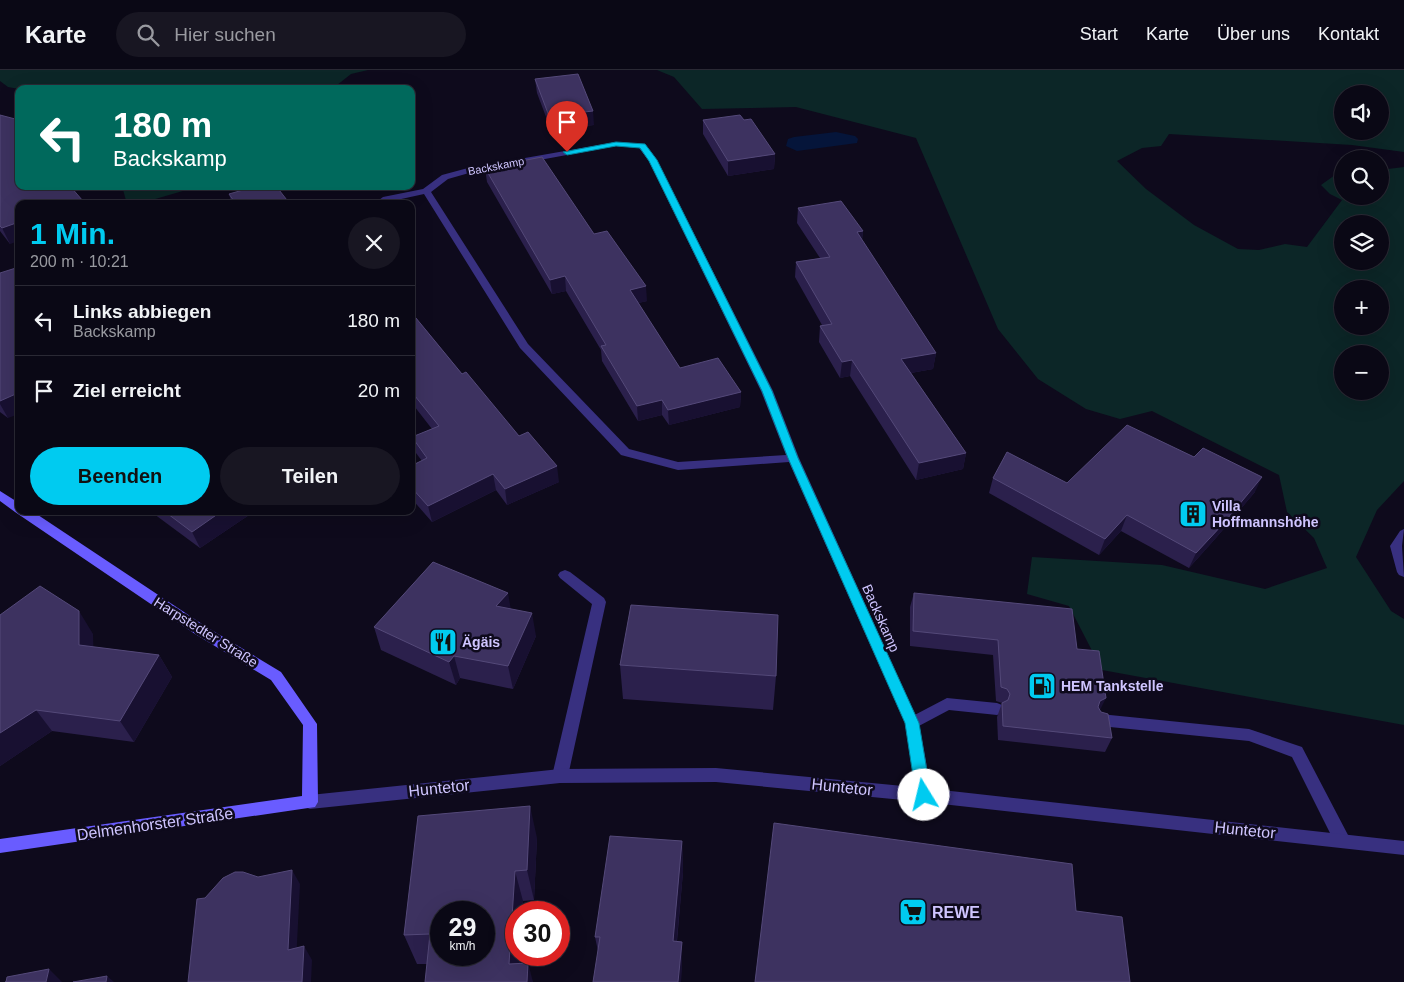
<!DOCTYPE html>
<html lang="de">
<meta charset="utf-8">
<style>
:root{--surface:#0a0815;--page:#181622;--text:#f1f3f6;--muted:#999aa0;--line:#2a2934;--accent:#00cbf0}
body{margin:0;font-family:Helvetica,sans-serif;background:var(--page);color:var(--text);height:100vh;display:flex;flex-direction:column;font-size:19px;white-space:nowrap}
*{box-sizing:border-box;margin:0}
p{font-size:16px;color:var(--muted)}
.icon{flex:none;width:28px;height:28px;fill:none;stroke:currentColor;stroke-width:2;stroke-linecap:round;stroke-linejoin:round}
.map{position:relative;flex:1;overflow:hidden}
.drawer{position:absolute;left:15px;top:130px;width:400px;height:315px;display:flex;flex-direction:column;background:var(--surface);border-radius:10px;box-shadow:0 5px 20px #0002,0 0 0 1px var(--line)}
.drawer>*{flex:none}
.top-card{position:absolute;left:15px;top:15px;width:400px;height:105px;border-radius:10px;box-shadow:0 5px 20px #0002,0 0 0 1px var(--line);background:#00695c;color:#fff;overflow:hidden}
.controls{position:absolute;left:1334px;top:15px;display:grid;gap:10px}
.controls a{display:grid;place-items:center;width:55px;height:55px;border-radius:50%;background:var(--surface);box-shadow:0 5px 20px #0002,0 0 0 1px var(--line);font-size:25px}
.speed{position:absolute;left:430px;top:831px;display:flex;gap:10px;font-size:25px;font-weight:700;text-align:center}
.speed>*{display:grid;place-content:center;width:65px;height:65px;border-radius:50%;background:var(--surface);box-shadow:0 5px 20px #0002,0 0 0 1px var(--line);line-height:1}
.speed small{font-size:12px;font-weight:400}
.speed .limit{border:8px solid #d22;background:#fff;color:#111}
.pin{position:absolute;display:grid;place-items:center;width:42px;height:42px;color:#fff;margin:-51px -21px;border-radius:50% 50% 50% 0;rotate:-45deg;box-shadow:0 0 5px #0007}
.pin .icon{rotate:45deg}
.me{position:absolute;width:55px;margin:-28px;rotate:351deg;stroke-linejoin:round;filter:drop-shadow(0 0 4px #0008)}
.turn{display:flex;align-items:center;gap:18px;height:105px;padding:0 15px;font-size:22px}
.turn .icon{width:65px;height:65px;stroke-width:2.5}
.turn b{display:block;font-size:35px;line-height:42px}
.round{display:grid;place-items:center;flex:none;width:52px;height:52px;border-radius:26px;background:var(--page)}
.head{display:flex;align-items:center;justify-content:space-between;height:85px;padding:0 15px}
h1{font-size:30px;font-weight:800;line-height:38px;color:var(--accent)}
.button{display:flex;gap:10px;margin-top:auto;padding:10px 15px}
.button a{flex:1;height:58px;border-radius:30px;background:var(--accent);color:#111;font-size:20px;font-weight:800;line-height:58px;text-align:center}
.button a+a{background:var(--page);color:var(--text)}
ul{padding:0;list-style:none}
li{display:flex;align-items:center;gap:15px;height:70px;padding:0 15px;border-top:1px solid var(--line)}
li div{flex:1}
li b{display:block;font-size:19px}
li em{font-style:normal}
header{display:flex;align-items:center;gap:30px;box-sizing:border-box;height:70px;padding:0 25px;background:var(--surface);border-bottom:1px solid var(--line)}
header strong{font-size:24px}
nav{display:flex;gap:28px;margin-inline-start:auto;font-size:18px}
.search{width:350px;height:45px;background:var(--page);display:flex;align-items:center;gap:12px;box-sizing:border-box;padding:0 18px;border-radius:28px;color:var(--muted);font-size:19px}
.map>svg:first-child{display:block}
.green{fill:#0c2627;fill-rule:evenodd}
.water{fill:#05153a}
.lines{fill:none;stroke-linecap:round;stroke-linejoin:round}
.service{fill:#383080;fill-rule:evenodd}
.minor{fill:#383080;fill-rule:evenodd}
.tertiary{fill:#383080;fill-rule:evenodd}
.secondary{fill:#695cff;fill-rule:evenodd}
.wall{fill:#2b204c}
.shaded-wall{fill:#181031}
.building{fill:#3d3260;stroke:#544979;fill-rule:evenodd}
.route{fill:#00cbf0;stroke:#00849c}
.labels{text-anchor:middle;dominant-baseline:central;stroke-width:5;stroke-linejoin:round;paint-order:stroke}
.far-street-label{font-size:11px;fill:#cfc5ff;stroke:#0e0a1c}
.poi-label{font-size:14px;font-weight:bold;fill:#cfc5ff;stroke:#0e0a1c;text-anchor:start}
.street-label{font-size:14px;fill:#cfc5ff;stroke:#0e0a1c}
.near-street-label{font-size:16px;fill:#cfc5ff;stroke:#0e0a1c}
.near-poi-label{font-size:16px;font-weight:bold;fill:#cfc5ff;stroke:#0e0a1c;text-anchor:start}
</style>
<header>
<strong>Karte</strong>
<div class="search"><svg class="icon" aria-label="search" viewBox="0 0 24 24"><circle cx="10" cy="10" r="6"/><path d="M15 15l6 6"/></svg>Hier suchen</div>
<nav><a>Start</a><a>Karte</a><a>Über uns</a><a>Kontakt</a></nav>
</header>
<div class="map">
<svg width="1404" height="912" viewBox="0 0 1404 912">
<rect width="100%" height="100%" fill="#0e0a1c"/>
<g class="green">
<polygon points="0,0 368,0 351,4 332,19 19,19 8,17 0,11"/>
<path d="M657,0h747v82l-52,-7 -183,-11 -8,12 -19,2 -25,13 29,28 48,36 44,24 21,1 26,-6 22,3 35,-47 -12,-6 -9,-9 14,-10 7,-2v23h38v-26l24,-3v314l-27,29 -21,47 35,54 13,8v106l-302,-55 -33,-64 -42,-12 5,-37 130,8 103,24 62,-21 -13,-30 -27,-26 -8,-37 -127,-64 -32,8 -34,-10 -48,-30 -40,-50 -82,-191 -120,-31 -94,2 -28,-32zM1342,24h38v37h-38zM1342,154h38v37h-38zM1342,219h38v37h-38zM1342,284h38v37h-38z"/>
<polygon points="122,116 200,116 138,134 127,134"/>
</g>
<polygon class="water" points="836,62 855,66 858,69 857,73 797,81 786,76 788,69 794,67"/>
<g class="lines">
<g class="service">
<polygon points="565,500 570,502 604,528 606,532 568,706 565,711 560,713 555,711 552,706 592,534 560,508 558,505 560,502"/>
<polygon points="947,628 997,633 1002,635 1004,639 1002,643 997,645 949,640 917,657 912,659 907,657 905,653 907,649"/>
<polygon points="1100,644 1249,659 1302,677 1348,765 1350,770 1348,775 1342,777 1336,775 1292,687 1249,671 1100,656 1095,654 1093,650 1095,646"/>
</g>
<g class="minor">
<path d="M616,72l29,2 12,16 116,231 26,67 120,265 13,72 -3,5 -5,2 -5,-2 -3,-5 -11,-72 -116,-261 -111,8 -57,-15 -101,-107 -96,-154 -41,9 -4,-3 4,-3 40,-8 19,-14 26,-7zM616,76l23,2 10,13 112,230 25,64 -108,7 -49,-13 -101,-105 -97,-152 17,-13 21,-6z"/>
<polygon points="1404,459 1402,476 1404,507 1399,505 1397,502 1390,476 1400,461"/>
</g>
<polygon class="tertiary" points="716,698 924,718 1404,771 1404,785 924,732 716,712 560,713 310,739 305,737 302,732 305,727 310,725 560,699"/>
<polygon class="secondary" points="0,421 19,433 19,441 32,441 205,556 281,602 317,654 318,732 315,737 0,783 0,769 302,726 303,655 271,610 195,564 15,442 0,431"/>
</g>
<g class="wall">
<polygon points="535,9 594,55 551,60 537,23"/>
<polygon points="0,45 19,116 83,131 85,134 19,134 10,174 0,161"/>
<polygon points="703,50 744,50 775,84 774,99 728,106 703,64"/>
<polygon points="485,98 594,164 647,231 638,233 680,298 741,322 740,337 669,355 662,345 638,351 602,291 601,280 566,221 552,224 487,112"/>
<polygon points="229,124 290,134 232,134"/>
<polygon points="798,138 863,161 862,170 936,283 933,299 911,303 966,383 963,399 916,410 850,306 840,308 819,272 820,256 822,255 795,207 796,192 820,188 797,153"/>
<polygon points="0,203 8,348 0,342"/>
<polygon points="411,242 462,304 519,366 559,412 507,435 496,420 432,452 411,428 411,396 422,391 416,383 412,367 432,359 411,332"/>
<polygon points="993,408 1067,413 1255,422 1215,469 1189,498 1121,461 1099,485 989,423"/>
<polygon points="150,441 255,441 200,478"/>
<polygon points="914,523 1077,579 1100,641 1112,668 1105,682 998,670 997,647 1002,633 996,631 993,585 910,576 910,537"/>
<polygon points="511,539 536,566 513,619 460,608 456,615 381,580 374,557"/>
<polygon points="0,545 93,564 93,577 159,585 172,607 134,672 52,661 0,696"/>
<polygon points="620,595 776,606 773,640 623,629"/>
<polygon points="537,768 534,830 523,831 522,842 516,842 520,894 533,912 427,894 417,894 404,865"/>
<polygon points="682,771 683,802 677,871 682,872 682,900 598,881 595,867"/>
</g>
<g class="shaded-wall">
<polygon points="593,41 594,55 551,60 549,46"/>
<polygon points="775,84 774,99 728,106 728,91"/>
<polygon points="83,131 85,134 75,134"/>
<polygon points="19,152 19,171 10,174 2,158"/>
<polygon points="863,161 861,177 857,162"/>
<polygon points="565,206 566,221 552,224 550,210"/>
<polygon points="646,216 647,231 631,235 630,220"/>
<polygon points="936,283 933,299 899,305 901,289"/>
<polygon points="852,290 850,306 840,308 842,292"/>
<polygon points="741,322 740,337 669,355 668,340"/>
<polygon points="18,323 19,344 8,348 0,334 0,331"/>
<polygon points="662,330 662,345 638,351 637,336"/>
<polygon points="966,383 963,399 916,410 919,393"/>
<polygon points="557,396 559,412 507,435 505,419"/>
<polygon points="493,404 496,420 432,452 428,436"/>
<polygon points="1262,407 1255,422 1215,469 1189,498 1196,483"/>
<polygon points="222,441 255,441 200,478 192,462"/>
<polygon points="1127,445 1121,461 1099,485 1105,469"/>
<polygon points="508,523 512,546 496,536"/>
<polygon points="79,541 93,564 94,597 79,575"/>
<polygon points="532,543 536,566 513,619 508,596"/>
<polygon points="159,585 172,607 134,672 120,651"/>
<polygon points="454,586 460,608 456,615 449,592"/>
<polygon points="1106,628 1099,642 1093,645 1100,631"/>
<polygon points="36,640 52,661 0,696 0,663"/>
<polygon points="530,736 537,768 534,830 527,800"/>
<polygon points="682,771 683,802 674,900 673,871"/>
<polygon points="292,800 300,814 296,893 288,880"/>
<polygon points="515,801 523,831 522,842 516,842 516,885 520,885 519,912 509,894"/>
<polygon points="682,872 682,900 681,912 678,912"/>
<polygon points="304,876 312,890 311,912 302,912"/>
<polygon points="528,893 533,912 527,912"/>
<polygon points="49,899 62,912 46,912"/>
<polygon points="107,906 114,912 106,912"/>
</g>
<g class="building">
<polygon points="578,4 593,41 549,46 535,9"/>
<polygon points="0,45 19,50 19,116 70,116 83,131 75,134 19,134 19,152 2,158 0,156"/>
<polygon points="740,45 744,50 751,49 775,84 728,91 703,50"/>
<polygon points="542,87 594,164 607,161 646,216 630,220 680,298 718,288 741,322 668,340 662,330 637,336 601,276 606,275 565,206 550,210 485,98"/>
<polygon points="257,116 276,116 290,134 236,134 229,124"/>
<polygon points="841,131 863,161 857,162 936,283 901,289 966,383 919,393 852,290 842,292 820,256 832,254 796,192 830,187 798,138"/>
<polygon points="19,197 19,324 18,323 0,331 0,203"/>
<polygon points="411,242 462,304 466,302 519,366 528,362 557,396 505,419 493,404 428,436 411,417 411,396 427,388 412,367 439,356 411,321"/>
<polygon points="1127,355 1194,387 1203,378 1262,407 1223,454 1196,483 1127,445 1105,469 993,408 1007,382 1067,413"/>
<polygon points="164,441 222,441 192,462"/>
<polygon points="433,492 508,523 496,536 532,543 508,596 454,586 449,592 374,557"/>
<polygon points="40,516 79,541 79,575 159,585 120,651 36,640 0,663 0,545"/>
<polygon points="914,523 1072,539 1077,579 1099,581 1106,628 1100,631 1098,637 1101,642 1108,644 1112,668 1003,656 1002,633 1008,630 1010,624 1007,619 1001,617 998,570 913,561"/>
<polygon points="631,535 778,545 776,606 620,595"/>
<path d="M530,736l-3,64 -12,1 -6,93 19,-1 -1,19h-102l5,-48 -26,1 14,-119zM441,842h43v43h-43z"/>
<polygon points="774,753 1072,794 1076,841 1122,847 1130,912 755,912"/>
<polygon points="610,766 682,771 673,871 682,872 678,912 593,912 600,867 595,867"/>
<polygon points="292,800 288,880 304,876 302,912 188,912 197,829 205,828 223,808 235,802 243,802 258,807"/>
<polygon points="49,899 46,912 5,912 6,912 7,907"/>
<polygon points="107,906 106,912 73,912"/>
</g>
<polygon class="route" points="616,72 645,74 657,90 772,321 798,388 919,653 931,725 928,730 924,732 919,730 916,725 905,653 788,388 762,321 649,91 640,78 616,76 567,85 563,82"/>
<defs>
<symbol id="building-square" viewBox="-11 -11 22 22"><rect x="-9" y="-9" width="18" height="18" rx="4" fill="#00cbf0" stroke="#0e0a1c"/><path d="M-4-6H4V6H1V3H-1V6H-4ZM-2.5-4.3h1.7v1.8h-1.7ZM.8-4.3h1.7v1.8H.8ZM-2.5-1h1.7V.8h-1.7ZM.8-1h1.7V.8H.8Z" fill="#111"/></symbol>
<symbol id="restaurant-square" viewBox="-11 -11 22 22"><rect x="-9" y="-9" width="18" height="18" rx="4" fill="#00cbf0" stroke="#0e0a1c"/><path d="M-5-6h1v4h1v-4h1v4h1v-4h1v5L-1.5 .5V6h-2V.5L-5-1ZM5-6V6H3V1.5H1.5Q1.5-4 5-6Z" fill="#111"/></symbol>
<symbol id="fuel-square" viewBox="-11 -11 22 22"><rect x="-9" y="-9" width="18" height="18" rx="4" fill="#00cbf0" stroke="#0e0a1c"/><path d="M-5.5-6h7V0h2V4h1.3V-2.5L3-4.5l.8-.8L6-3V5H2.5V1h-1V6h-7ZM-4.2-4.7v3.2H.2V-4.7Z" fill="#111"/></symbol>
<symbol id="supermarket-square" viewBox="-11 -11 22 22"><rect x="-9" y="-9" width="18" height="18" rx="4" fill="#00cbf0" stroke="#0e0a1c"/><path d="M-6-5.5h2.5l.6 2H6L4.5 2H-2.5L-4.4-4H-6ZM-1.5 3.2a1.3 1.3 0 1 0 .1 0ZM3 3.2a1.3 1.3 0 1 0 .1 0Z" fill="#111"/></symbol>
</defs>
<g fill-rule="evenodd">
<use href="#building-square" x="1177" y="428" width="32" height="32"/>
<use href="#restaurant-square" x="427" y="556" width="32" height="32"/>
<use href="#fuel-square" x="1026" y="600" width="32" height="32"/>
<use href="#supermarket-square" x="897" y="826" width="32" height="32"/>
</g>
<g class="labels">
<g class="far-street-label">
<text transform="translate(496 96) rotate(-11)">Backskamp</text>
</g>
<g class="poi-label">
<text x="1212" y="436">Villa<tspan x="1212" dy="16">Hoffmannshöhe</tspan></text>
<text x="462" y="572">Ägäis</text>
<text x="1061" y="616">HEM Tankstelle</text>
</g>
<g class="street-label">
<text transform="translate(881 548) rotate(66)">Backskamp</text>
<text transform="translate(206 562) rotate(32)">Harpstedter Straße</text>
</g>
<g class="near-street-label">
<text transform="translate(842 717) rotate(6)">Huntetor</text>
<text transform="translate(439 718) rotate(-6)">Huntetor</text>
<text transform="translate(155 754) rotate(-8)">Delmenhorster Straße</text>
<text transform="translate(1245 760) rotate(6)">Huntetor</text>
</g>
<g class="near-poi-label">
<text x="932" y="842">REWE</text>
</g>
</g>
</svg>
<div class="controls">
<a><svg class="icon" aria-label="sound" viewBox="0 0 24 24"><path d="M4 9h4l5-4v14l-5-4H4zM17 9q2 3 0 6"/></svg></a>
<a><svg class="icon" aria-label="search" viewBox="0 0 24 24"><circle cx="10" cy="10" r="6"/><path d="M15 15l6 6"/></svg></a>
<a><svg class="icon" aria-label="layers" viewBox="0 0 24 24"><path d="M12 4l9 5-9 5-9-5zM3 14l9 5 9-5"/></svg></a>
<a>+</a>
<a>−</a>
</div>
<div class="speed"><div>29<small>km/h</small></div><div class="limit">30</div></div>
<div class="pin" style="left:567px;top:82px;background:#d93025"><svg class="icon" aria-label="arrive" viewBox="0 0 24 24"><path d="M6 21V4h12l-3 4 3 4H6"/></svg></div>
<svg class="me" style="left:924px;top:725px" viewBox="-20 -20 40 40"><circle r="19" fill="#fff"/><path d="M0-13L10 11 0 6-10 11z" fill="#00cbf0"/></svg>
<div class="top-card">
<div class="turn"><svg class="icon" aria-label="left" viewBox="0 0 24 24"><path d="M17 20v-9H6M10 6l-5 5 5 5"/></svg><div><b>180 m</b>Backskamp</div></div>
</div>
<section class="drawer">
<div class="head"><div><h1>1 Min.</h1><p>200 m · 10:21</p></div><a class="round"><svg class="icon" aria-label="close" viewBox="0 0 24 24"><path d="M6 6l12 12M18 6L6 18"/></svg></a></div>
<ul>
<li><svg class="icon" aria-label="left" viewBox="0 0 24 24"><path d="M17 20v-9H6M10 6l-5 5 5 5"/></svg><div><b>Links abbiegen</b><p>Backskamp</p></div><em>180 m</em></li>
<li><svg class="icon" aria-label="arrive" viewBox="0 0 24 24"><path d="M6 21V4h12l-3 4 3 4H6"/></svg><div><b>Ziel erreicht</b></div><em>20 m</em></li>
</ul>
<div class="button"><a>Beenden</a><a>Teilen</a></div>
</section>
</div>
